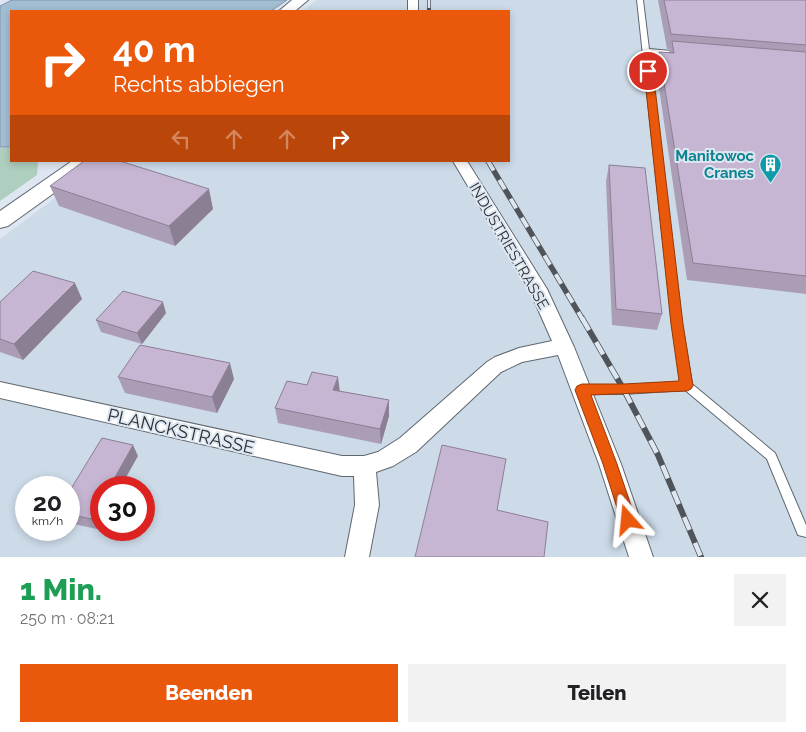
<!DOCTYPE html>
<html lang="de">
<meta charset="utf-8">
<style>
:root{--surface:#fff;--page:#f2f2f2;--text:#202124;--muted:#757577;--accent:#ea580c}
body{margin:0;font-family:Raleway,sans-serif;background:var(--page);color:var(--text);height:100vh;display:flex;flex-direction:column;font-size:19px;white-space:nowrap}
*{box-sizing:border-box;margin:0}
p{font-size:16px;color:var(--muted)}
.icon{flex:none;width:28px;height:28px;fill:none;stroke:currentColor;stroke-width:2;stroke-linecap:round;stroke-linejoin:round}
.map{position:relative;height:557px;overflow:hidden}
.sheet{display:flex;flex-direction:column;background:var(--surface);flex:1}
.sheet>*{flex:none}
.hud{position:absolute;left:10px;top:10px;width:500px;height:152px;border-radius:0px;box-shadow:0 2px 8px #0003;background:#ea580c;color:#fff;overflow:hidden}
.speed{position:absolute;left:15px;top:476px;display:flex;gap:10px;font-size:25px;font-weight:700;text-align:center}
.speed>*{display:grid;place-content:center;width:65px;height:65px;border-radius:50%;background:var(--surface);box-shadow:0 2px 8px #0003;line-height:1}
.speed small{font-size:12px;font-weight:400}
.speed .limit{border:8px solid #d22;background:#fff;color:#111}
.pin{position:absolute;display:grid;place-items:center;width:42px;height:42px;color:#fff;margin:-21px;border:2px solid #fff;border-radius:50%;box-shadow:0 1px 5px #0007}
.me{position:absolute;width:55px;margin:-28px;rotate:342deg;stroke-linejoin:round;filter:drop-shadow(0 0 4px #0008)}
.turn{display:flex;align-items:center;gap:18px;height:105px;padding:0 20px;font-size:22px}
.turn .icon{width:65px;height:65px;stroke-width:2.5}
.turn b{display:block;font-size:35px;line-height:42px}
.lanes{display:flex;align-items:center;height:48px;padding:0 20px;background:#0003;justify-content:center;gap:25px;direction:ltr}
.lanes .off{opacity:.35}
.round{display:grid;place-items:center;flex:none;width:52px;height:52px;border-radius:0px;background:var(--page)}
.summary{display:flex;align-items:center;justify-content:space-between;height:85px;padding:0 20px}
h1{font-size:30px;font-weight:800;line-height:38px;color:#1e9e55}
.cta{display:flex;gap:10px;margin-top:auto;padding:10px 20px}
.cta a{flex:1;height:58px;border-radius:0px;background:var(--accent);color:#fff;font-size:20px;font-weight:800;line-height:58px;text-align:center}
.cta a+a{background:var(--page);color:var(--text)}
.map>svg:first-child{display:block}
.built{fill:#cddbe9;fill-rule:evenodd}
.green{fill:#aecfbf}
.water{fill:#a3bed4;stroke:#7f93a4}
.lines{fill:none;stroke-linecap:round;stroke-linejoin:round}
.lane-casing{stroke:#5f676f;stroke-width:2}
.street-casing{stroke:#5f676f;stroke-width:2}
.secondary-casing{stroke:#5f676f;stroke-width:2}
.lane{fill:#fff;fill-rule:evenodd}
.street{fill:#fff;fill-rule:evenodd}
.secondary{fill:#fff;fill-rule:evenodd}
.rail-far2-casing{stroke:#505459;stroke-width:4}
.rail-far1-casing{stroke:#505459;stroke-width:5.5}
.rail-casing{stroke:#505459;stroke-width:6}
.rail-far2{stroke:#dee7f1;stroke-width:2.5;stroke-dasharray:8;stroke-linecap:butt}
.rail-far1{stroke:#dee7f1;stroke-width:4;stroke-dasharray:11;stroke-linecap:butt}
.rail{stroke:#dee7f1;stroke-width:4.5;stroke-dasharray:14;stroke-linecap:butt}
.wall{fill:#aa9db5}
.shaded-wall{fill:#8b7f94}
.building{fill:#c6b6d3;stroke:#8b7f94}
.route{fill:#ea580c;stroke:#983908}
.labels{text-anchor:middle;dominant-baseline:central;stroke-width:4;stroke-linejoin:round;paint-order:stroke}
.culture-label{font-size:15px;font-weight:bold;fill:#0d838f;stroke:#dee7f1;text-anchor:end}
.street-label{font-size:15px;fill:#2c2f33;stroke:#dee7f1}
.near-street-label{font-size:18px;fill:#2c2f33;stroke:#dee7f1}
</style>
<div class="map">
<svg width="806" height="557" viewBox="0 0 806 557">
<rect width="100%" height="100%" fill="#dee7f1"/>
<path class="built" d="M317,0h489v557h-806v-318l105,-78h404v-150h-207zM26,488h43v42h-43zM101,488h43v42h-43z"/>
<polygon class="green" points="0,148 11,148 11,161 42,161 38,162 37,175 0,201"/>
<polygon class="water" points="12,0 287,0 271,11 11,11 11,147 0,147 0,6"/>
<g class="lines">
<defs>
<polygon id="lane" points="637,0 643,0 649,49 671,51 674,53 671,55 649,53 682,324 692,384 775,453 806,525 806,537 798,535 767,459 685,390 624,394 582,394 578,393 577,390 578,387 582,386 624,386 681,382 672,324"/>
<g id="street">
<rect x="408" y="0" width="10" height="11"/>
<polygon points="453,161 467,161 547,289 574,347 621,464 653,557 629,557 599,464 558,355 522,362 501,372 416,452 393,466 376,472 379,505 369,557 345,557 355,505 354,476 342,476 0,398 0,382 342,456 364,456 378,452 400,438 487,362 495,357 519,348 552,341 529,289"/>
</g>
<g id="secondary">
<polygon points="292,0 308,0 295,11 279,11"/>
<polygon points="72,161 96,161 93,165 8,226 0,228 0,211"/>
</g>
</defs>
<use href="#lane" class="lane-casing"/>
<use href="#street" class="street-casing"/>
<use href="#secondary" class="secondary-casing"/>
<use href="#lane" class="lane"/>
<use href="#street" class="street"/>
<use href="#secondary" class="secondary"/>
<defs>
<polyline id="rail-far2" points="429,0 429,11"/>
<polyline id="rail-far1" points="488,161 583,320"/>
<polyline id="rail" points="582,318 624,390 658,455 701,557"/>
</defs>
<use href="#rail-far2" class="rail-far2-casing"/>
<use href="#rail-far1" class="rail-far1-casing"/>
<use href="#rail" class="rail-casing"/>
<use href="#rail-far2" class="rail-far2"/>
<use href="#rail-far1" class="rail-far1"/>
<use href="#rail" class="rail"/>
</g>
<g class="wall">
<polygon points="658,0 806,0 806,294 687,280 656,67 659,52 669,52 670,49 667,49"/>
<polygon points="609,165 662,314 657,330 612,325 606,181"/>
<polygon points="50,186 213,209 175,246 59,206"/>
<polygon points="82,299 23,360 0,352 0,302"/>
<polygon points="166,313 142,344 101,332 96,320"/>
<polygon points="118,377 234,379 217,413 125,393"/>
<polygon points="307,385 389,400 389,416 381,444 278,423 275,408"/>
<polygon points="138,456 101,488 101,521 97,529 69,523 69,492"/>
</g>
<g class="shaded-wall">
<polygon points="209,189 213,209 175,246 169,226"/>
<polygon points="75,283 82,299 23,360 14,344"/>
<polygon points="163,302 166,313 142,344 137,333"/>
<polygon points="230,363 234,379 217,413 212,397"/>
<polygon points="338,377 340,393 333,390"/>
<polygon points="389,400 389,416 381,444 380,429"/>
<polygon points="133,445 138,456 120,488 109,488"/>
<polygon points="101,501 101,521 97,529 91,519"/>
</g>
<g class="building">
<polygon points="664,0 806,0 806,45 671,34"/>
<polygon points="672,41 806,52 806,276 693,263 659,52 674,53"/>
<polygon points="84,161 120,161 209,189 169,226 50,186"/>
<polygon points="609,165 645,168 662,314 616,309"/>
<polygon points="33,271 75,283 14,344 0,339 0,302"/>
<polygon points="123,291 163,302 137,333 96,320"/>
<polygon points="140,345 230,363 212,397 118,377"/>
<polygon points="312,372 338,377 333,390 389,400 380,429 275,408 287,381 307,385"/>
<polygon points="102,438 133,445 109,488 101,488 101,501 91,519 69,514 69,492"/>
<polygon points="442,445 506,459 497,510 548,522 544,557 415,557"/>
</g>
<polygon class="route" points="648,68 653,71 683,324 693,386 691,389 687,391 591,395 617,464 636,520 634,525 628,527 623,525 621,520 603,464 575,390 577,386 582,384 624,384 679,381 671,324 644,71"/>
<defs>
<symbol id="building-pin" viewBox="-11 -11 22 30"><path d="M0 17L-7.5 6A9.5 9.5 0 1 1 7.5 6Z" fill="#0f9aa8" stroke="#dee7f1"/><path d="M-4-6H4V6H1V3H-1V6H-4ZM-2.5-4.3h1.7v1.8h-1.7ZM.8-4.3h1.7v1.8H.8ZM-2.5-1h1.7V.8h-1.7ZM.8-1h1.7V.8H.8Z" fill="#fff"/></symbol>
</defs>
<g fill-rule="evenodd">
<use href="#building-pin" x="758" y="152" width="25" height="34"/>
</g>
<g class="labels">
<g class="culture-label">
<text x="754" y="156">Manitowoc<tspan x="754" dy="17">Cranes</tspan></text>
</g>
<g class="street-label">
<text transform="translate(509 246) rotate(60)">INDUSTRIESTRASSE</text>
</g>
<g class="near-street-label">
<text transform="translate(181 431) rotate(13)">PLANCKSTRASSE</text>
</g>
</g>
</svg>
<div class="speed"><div>20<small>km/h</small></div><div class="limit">30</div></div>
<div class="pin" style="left:648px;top:71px;background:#d93025"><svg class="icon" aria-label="arrive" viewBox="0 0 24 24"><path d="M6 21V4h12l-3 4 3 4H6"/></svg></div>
<svg class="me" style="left:628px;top:520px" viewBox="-20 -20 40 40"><path d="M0-17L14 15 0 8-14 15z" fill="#ea580c" stroke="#fff" stroke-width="4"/></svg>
<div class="hud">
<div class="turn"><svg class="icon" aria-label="right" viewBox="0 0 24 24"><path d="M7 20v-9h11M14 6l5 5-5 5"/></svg><div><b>40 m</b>Rechts abbiegen</div></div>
<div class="lanes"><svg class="icon off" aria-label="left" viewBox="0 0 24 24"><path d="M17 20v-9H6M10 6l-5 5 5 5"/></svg><svg class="icon off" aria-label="ahead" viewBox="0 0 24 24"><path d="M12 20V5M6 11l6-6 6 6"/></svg><svg class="icon off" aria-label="ahead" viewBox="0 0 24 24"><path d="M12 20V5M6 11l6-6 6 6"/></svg><svg class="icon" aria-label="right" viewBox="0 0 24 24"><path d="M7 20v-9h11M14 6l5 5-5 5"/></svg></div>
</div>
</div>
<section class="sheet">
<div class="summary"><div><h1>1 Min.</h1><p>250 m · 08:21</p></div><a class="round"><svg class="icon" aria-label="close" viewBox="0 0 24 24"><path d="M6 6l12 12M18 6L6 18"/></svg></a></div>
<div class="cta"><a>Beenden</a><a>Teilen</a></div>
</section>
